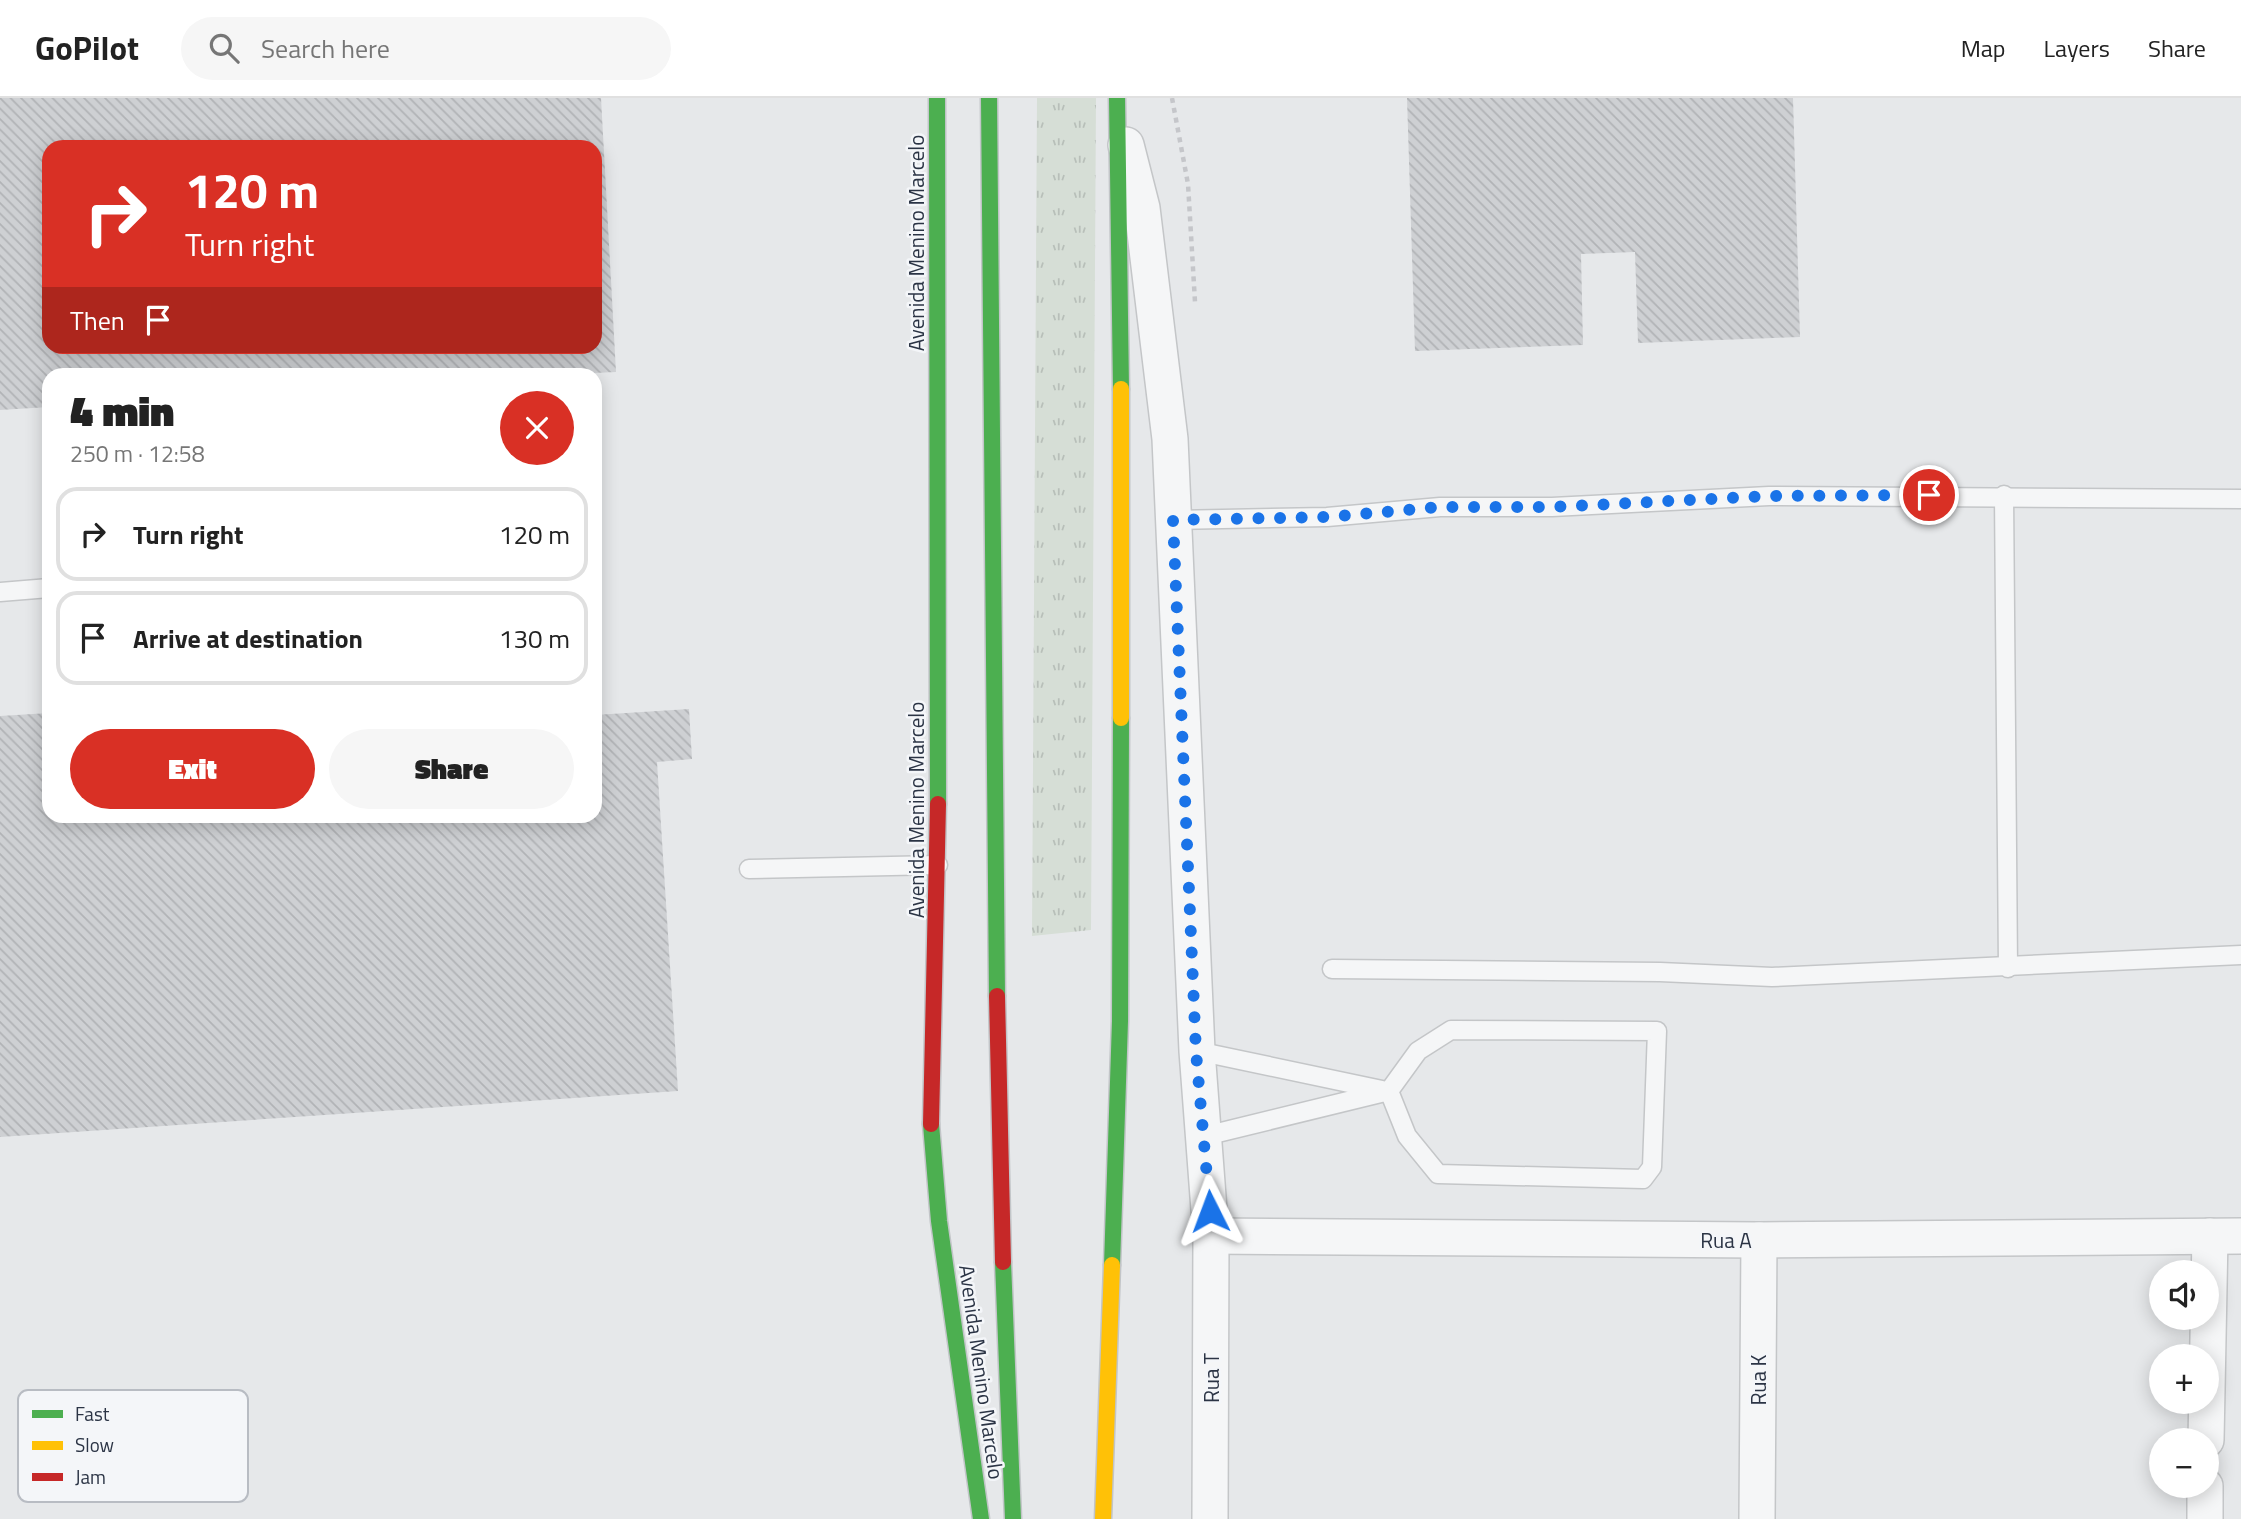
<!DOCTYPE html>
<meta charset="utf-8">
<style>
:root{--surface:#fff;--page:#f6f6f6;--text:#222;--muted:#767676;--line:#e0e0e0;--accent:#d93025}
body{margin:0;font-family:"Titillium Web",sans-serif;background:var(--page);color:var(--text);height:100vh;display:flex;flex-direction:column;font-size:26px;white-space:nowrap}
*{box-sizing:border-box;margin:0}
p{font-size:23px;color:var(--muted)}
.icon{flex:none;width:38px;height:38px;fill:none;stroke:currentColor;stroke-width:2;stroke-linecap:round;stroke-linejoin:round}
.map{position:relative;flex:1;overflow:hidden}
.panel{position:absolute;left:42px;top:270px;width:560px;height:455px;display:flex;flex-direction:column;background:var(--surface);border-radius:21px;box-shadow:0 4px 18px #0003}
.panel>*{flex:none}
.guide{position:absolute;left:42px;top:42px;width:560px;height:214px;border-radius:21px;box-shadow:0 4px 18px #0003;background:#d93025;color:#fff;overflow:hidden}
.fabs{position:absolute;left:2149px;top:1162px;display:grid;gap:14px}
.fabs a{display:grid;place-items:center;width:70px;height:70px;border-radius:50%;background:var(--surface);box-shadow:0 4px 18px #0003;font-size:35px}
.pin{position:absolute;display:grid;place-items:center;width:60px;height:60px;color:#fff;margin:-30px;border:4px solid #fff;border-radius:50%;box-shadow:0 2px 7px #0007}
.me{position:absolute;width:77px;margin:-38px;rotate:357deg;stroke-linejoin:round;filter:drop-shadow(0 0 5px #0008)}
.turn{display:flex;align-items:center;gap:24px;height:147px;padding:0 28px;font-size:32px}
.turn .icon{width:91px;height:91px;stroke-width:2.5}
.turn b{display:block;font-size:49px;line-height:60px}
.then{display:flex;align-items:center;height:66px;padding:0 28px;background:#0003;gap:14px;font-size:26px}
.round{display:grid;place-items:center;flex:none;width:74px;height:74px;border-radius:37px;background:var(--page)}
.overview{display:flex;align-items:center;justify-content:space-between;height:119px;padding:0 28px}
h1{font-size:42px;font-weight:800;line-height:52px}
.action{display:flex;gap:14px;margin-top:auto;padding:14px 28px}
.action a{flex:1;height:80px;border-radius:42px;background:var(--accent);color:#fff;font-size:28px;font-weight:800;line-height:80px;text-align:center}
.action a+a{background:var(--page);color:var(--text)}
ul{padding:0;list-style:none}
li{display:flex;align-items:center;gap:21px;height:94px;margin:0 14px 10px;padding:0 14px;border:4px solid var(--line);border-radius:21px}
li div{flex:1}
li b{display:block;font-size:26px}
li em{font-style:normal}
header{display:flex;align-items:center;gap:42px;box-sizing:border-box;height:98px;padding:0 35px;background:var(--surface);border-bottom:2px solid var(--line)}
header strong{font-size:33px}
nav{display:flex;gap:38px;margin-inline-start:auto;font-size:24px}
.search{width:490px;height:63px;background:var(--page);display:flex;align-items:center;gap:18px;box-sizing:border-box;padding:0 24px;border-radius:38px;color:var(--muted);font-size:26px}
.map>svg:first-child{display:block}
.grass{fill:url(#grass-tufts)}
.building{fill:url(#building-back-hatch);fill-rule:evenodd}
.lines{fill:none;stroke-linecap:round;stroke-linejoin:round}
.lane-casing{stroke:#c4c6c8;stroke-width:21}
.street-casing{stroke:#c4c6c8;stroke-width:38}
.fast-casing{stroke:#c2c5c8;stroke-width:19}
.slow-casing{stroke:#c2c5c8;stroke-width:19}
.jam-casing{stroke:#c2c5c8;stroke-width:19}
.path{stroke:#c5c6ca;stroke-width:4.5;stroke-dasharray:5 5;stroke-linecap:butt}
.lane{stroke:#f5f6f7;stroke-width:18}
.street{stroke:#f5f6f7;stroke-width:35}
.fast{stroke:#4caf50;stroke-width:16}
.slow{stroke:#ffc107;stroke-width:16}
.jam{stroke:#c62828;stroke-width:16}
.route{stroke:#1a73e8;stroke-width:12;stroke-dasharray:0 21.6}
.labels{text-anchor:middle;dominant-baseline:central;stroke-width:5;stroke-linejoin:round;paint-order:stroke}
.street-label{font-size:21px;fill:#2b3445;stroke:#f4f6f9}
.key{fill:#f4f6f9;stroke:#b8bcc3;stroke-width:2}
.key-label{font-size:19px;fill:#2b3445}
</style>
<header>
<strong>GoPilot</strong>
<div class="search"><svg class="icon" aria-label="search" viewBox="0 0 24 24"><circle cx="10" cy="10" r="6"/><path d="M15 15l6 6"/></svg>Search here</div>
<nav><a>Map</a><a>Layers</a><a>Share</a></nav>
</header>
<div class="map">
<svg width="2241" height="1421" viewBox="0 0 2241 1421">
<defs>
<pattern id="grass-tufts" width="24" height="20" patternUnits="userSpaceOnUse" patternTransform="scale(1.75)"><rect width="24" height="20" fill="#d6ded6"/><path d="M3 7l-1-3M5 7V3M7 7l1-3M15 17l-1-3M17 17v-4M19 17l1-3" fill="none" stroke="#b8bfb9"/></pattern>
<pattern id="building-back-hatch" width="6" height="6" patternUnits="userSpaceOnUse" patternTransform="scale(1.75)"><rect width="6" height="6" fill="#ced0d3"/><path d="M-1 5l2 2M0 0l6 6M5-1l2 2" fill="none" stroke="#b1b3b6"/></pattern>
</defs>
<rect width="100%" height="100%" fill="#e6e8ea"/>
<polygon class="grass" points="1037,0 1096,0 1091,832 1032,838"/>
<g class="building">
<path d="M0,0h601l15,274 -44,2h-523v33l-49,3zM49,49h546v199h-546z"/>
<polygon points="1407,0 1793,0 1800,239 1638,245 1635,154 1581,156 1583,247 1415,253"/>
<polygon points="689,611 692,661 657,664 678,993 0,1039 0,618 49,615 49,718 595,718 595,617"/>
</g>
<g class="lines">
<defs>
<g id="lane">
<polyline points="2004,397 2008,870"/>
<polyline points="1173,422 1327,419 1440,409 1552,409 1769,398 2241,401"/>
<polyline points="0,494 49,490"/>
<polyline points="749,771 938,767"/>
<polyline points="1332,871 1660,874 1772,879 2241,857"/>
<polyline points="1197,953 1382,992"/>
<polyline points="1205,1038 1389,993 1418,953 1451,932 1657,933 1652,1069 1643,1081 1438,1076 1407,1038 1389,993"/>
</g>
<g id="street">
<polyline points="1126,47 1142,110 1170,341 1197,953 1211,1138 1210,1421"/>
<polyline points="1211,1138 1759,1142 2241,1138"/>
<polyline points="2206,1342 2210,1138"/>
<polyline points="1757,1421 1759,1142"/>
<polyline points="2205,1421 2205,1388"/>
</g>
<g id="fast">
<polyline points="937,0 938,706"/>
<polyline points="989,0 997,898"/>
<polyline points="1117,0 1121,291"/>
<polyline points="931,1026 939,1123 981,1421"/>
<polyline points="1003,1164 1013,1421"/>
<polyline points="1112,1167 1120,923 1121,620"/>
</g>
<g id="slow">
<polyline points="1121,620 1121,291"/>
<polyline points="1103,1421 1112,1167"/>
</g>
<g id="jam">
<polyline points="997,898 1003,1164"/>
<polyline points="931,1026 938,706"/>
</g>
</defs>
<use href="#lane" class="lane-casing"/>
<use href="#street" class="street-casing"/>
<use href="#fast" class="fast-casing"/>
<use href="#slow" class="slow-casing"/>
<use href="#jam" class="jam-casing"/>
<polyline class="path" points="1172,0 1188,86 1195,204"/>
<use href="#lane" class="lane"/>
<use href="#street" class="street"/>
<use href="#fast" class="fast"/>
<use href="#slow" class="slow"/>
<use href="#jam" class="jam"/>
</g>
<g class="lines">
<polyline class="route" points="1210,1113 1196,954 1173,422 1328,419 1440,409 1552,409 1769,398 1929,397"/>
</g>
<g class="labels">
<g class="street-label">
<text transform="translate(916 145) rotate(-90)">Avenida Menino Marcelo</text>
<text transform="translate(916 712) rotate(-90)">Avenida Menino Marcelo</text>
<text x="1726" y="1142">Rua A</text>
<text transform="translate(982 1274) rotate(82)">Avenida Menino Marcelo</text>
<text transform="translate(1211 1280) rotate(-90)">Rua T</text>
<text transform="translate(1758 1282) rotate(-90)">Rua K</text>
</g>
</g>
<rect x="18" y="1292" width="230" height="112" rx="10" class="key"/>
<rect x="32" y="1312" width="31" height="8" fill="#4caf50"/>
<rect x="32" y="1343" width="31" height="9" fill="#ffc107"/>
<rect x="32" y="1375" width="31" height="8" fill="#c62828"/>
<g class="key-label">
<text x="75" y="1323">Fast</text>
<text x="75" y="1354">Slow</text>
<text x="75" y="1386">Jam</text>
</g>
</svg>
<div class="fabs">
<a><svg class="icon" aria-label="sound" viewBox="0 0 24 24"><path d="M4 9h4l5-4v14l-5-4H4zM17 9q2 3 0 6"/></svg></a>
<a>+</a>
<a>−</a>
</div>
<div class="pin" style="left:1929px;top:397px;background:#d93025"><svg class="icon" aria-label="arrive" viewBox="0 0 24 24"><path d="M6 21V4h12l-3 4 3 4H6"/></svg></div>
<svg class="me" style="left:1210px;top:1113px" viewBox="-20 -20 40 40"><path d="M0-17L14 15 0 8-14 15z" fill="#1a73e8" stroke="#fff" stroke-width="4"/></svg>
<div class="guide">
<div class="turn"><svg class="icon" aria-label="right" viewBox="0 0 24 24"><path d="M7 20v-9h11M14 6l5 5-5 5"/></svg><div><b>120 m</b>Turn right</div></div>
<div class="then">Then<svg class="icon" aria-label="arrive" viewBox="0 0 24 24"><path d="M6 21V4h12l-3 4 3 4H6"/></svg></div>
</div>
<section class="panel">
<div class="overview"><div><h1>4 min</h1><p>250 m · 12:58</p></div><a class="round" style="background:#d93025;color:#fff"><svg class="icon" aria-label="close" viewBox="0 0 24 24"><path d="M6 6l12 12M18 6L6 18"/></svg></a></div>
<ul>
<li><svg class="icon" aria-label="right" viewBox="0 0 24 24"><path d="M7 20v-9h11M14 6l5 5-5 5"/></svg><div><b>Turn right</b></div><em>120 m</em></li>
<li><svg class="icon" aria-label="arrive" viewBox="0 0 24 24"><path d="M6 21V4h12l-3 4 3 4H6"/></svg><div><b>Arrive at destination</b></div><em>130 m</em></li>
</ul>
<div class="action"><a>Exit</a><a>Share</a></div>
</section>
</div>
